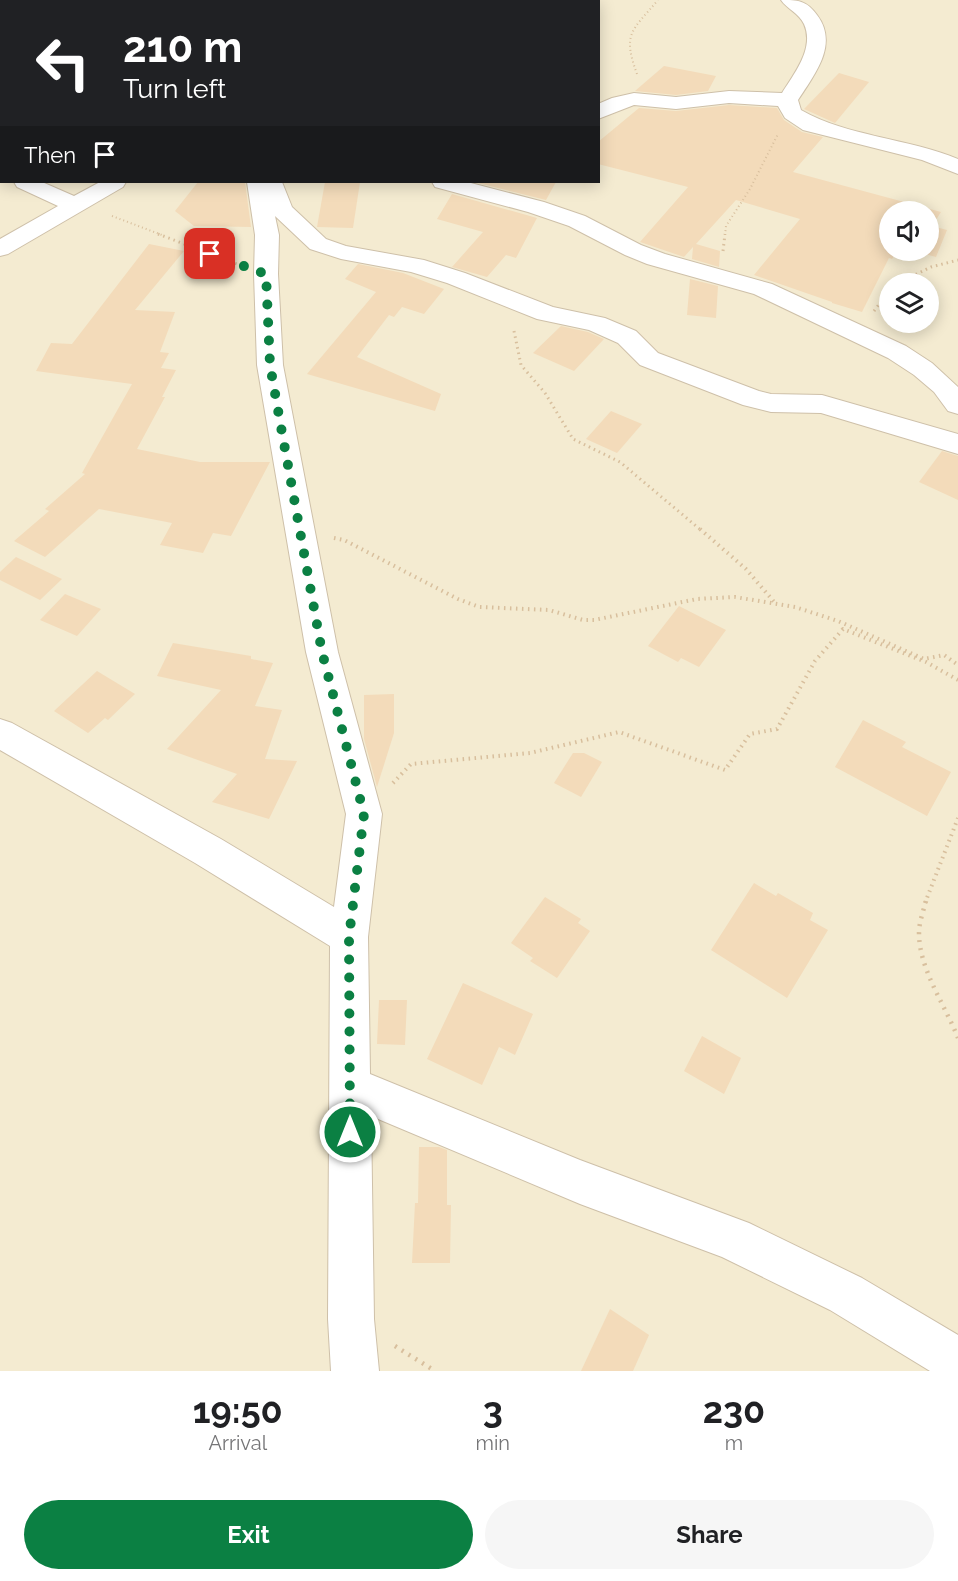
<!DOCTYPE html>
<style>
:root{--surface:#fff;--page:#f6f6f6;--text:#202124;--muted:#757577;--accent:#0b8043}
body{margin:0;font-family:Raleway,sans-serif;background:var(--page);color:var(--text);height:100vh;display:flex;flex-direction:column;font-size:22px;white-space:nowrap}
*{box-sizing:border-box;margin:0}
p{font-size:20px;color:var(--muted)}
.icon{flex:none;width:33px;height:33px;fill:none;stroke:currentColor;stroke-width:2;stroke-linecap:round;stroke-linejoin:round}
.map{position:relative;height:1371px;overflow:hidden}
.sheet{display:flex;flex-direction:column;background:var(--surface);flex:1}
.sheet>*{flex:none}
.hud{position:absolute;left:0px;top:0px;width:600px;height:183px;box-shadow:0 3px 15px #0003;background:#202124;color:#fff;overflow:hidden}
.fabs{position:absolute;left:879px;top:201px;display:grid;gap:12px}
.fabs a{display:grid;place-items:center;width:60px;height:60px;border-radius:50%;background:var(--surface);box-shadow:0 3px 15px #0003;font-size:30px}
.pin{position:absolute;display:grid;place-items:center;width:51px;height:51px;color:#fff;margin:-26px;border-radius:12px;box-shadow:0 3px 9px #0006}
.me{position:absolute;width:66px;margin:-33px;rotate:0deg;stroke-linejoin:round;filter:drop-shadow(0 0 4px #0008)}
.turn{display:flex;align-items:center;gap:21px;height:126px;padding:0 24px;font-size:27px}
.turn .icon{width:78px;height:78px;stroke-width:2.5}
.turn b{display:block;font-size:42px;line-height:51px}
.then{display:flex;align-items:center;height:57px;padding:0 24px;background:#0003;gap:12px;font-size:22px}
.eta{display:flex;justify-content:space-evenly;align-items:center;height:102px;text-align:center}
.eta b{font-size:36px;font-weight:700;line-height:42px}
.primary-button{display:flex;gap:12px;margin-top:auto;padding:12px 24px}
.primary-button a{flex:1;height:69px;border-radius:36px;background:var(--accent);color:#fff;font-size:24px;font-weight:700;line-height:69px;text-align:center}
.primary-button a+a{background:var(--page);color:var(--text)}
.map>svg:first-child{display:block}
.residential{fill:#f4ebd1;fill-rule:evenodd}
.building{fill:#f3dbba}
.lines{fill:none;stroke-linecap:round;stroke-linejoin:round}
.street-casing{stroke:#cec0a9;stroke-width:2}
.path-far3{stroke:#d8bf9d;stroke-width:2;stroke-dasharray:1 3;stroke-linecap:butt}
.path-far2{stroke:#d8bf9d;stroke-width:3;stroke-dasharray:1.5 4;stroke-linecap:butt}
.path-far1{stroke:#d8bf9d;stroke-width:4;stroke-dasharray:1.5 4.5;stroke-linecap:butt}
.path{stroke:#d8bf9d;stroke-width:4.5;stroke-dasharray:2 6;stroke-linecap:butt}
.street{fill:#fff;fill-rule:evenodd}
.route{stroke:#0b8043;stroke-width:10;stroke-dasharray:0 18}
</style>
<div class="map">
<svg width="958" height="1371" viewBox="0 0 958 1371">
<rect width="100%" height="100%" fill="#fdf8e3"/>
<path class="residential" d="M0,0h958v1371h-958zM2,2h596v180h-596zM890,212h38v38h-38zM890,284h38v38h-38z"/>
<g class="building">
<polygon points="664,66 716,76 708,91 676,95 635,91"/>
<polygon points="839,73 869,82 835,123 804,109"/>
<polygon points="729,105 777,108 784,120 802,132 823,137 793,172 941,212 932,226 947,230 936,257 910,250 928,250 928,212 890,212 890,250 898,250 892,259 889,258 862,312 832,303 832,302 754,275 800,219 736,200 696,244 720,251 719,267 692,259 693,247 684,257 640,242 688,187 598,164 598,142 639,108 676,111"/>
<polygon points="198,182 245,182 251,227 194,226 175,211"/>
<polygon points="325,182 360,182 353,228 317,227"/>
<polygon points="474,182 556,182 546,200"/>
<polygon points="452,194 537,218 516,258 506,255 487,277 452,267 483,232 437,219"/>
<polygon points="149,244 184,251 135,310 175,312 160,352 169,353 161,368 176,370 162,397 165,397 137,449 200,462 270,462 231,536 213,533 203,553 160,545 172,523 99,509 45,557 14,541 49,511 45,509 85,474 82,473 132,384 36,371 51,343 72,344"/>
<polygon points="358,264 403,273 444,289 424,314 402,307 394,317 389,315 357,357 441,394 435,411 307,374 376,292 345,279"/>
<polygon points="690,279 718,286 716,318 687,315"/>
<polygon points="561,326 588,332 604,339 574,371 533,353"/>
<polygon points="611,411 642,424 617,453 586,439"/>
<polygon points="942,451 958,456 958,500 919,482"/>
<polygon points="16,557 62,579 40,600 0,580 0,572"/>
<polygon points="65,594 101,609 77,636 40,620"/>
<polygon points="679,606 726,630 699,667 681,658 678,662 648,646"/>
<polygon points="173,643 251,656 251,659 273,663 255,706 282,710 265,759 297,761 269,819 212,802 237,774 167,749 221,690 157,676"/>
<polygon points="97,671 135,694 108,720 105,718 88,733 54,711"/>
<polygon points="394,694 394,733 377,787 364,739 364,695"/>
<polygon points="863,720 906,742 902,747 951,772 927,816 835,767"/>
<polygon points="573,753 584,753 602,762 581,797 554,783"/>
<polygon points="754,883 776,896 778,893 813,913 810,920 828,930 787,998 711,950"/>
<polygon points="545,897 581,919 578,923 590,931 557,978 530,961 533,958 511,943"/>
<polygon points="463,983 533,1014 515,1055 499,1047 482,1085 427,1059"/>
<polygon points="379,1000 407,1000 405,1045 377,1044"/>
<polygon points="702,1036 741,1058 724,1094 684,1071"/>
<polygon points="419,1147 439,1147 447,1150 447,1205 451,1205 450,1263 412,1263 415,1203 418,1203"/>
<polygon points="610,1309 649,1335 633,1371 581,1371"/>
</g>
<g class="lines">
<defs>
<g id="street">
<polygon points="14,0 34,0 35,2 15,2"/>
<polygon points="313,0 331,0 312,2"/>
<path d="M781,0c17,0 25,0 36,15 22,29 -2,59 -19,85l3,10c47,27 107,28 157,49v15l-36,-14 -119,-30 -18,-12 -7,-12 -49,-3 -53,6 -42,-4 -36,14v-15l14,-6 22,-5 42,4 53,-6 53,2c12,-19 33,-45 22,-69 -5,-11 -17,-15 -23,-24z"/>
<rect x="0" y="163" width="2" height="14"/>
<polygon points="14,182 42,182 74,196 100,182 126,182 123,187 8,254 0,256 0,239 58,206 17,187"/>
<polygon points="247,182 282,182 292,207 326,239 346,246 424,260 465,273 553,307 605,318 636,331 658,353 759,391 771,394 822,395 958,434 958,454 821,413 771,412 743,405 640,365 618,343 589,330 537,319 447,283 411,272 341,259 310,249 275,216 279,235 278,274 283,365 338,652 382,814 368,937 370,1074 580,1160 749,1223 862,1278 958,1335 958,1371 930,1371 830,1310 722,1257 580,1204 371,1116 374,1319 379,1371 331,1371 328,1319 330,946 195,863 0,750 0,719 12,723 221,839 334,907 346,814 306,652 257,365 254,274 255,235"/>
<polygon points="432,182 467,182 544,202 585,216 641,245 665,254 772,284 906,346 932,363 958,387 958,414 948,411 934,392 914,375 888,358 754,294 647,264 625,255 569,226 528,212 435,187"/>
</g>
</defs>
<use href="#street" class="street-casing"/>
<g class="path-far3">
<polyline points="277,0 279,2"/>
<path d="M637,74c-15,-41 -5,-43 21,-74"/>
<polyline points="112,216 162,235"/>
<polyline points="725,235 726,226 750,189 778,134"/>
</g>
<g class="path-far2">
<polyline points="158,234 237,264"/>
<polyline points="723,251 725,234"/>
<polyline points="896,284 931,267 958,260"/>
<polyline points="874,311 890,290"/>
<polyline points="514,331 521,365 545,393 573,439 620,462 702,531"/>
</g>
<g class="path-far1">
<polyline points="700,529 746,569 775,603"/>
<polyline points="334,538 344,540 458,599 479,607 549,610 583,620 594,620 697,599 735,597 795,607 838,621 924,659 944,655 958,665"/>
<polyline points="393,783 411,764 530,753 619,732 725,770 750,734 777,729 815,661 843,629 926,662 958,680"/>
<polyline points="925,903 958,818"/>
</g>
<g class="path">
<path d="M926,901c-3,11 -7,22 -7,32 0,36 26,72 39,105"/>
<polyline points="395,1346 435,1371"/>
</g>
<use href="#street" class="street"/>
</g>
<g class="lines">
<polyline class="route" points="210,254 266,274 270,365 281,427 322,652 364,814 349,937 350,1132"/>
</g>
</svg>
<div class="fabs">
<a><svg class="icon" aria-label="sound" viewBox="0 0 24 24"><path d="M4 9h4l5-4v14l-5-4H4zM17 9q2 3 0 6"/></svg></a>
<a><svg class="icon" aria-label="layers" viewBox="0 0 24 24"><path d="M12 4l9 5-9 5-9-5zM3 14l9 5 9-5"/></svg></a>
</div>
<div class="pin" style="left:210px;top:254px;background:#d93025"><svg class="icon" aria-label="arrive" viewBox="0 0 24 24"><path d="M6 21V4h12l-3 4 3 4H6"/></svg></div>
<svg class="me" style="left:350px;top:1132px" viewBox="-20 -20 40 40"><circle r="17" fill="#0b8043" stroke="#fff" stroke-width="3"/><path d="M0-11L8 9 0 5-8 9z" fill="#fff"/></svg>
<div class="hud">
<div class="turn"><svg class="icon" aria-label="left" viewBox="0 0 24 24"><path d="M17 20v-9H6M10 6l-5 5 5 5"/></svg><div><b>210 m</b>Turn left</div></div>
<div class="then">Then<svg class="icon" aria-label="arrive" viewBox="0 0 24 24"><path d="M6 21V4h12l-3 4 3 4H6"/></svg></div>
</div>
</div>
<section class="sheet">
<div class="eta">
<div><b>19:50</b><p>Arrival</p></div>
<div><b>3</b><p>min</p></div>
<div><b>230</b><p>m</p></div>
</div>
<div class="primary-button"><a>Exit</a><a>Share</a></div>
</section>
